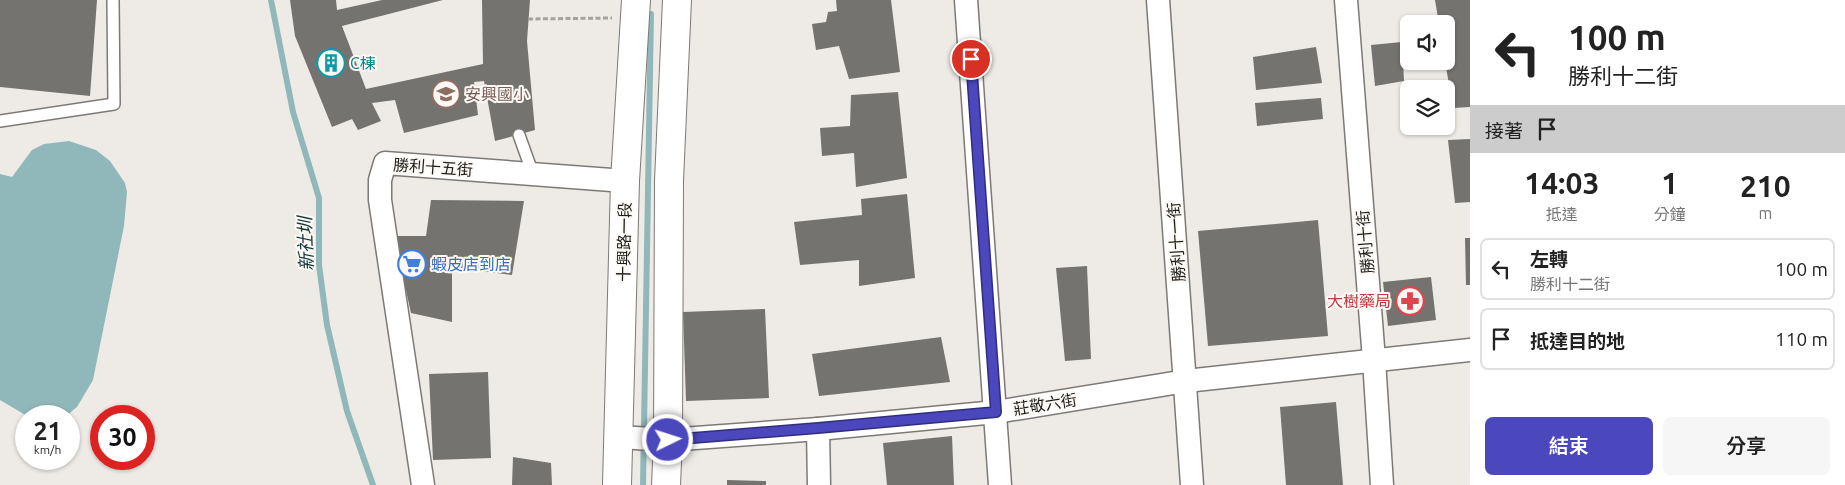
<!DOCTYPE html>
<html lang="zh-TW">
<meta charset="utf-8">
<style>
:root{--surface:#fff;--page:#f6f6f6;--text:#222;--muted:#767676;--line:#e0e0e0;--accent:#4b47bd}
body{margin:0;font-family:Ubuntu,"Noto Sans TC",sans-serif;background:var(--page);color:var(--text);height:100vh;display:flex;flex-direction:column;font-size:19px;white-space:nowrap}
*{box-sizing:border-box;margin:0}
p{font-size:16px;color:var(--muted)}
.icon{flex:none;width:28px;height:28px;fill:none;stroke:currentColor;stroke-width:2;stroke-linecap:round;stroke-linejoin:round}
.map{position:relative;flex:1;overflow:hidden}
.sheet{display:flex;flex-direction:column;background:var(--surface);width:375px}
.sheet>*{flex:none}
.guide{background:#fff;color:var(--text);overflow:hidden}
.buttons{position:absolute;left:1400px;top:15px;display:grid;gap:10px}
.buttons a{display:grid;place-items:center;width:55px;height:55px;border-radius:8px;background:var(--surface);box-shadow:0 1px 4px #0004;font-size:25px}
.speed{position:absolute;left:15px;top:405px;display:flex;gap:10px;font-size:25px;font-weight:700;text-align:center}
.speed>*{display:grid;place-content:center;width:65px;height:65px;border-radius:50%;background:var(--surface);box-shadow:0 1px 4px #0004;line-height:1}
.speed small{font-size:12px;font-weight:400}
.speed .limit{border:8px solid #d22;background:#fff;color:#111}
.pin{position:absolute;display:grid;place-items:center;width:42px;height:42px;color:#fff;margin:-21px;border:2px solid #fff;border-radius:50%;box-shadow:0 1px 5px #0007}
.me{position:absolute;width:55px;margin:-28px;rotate:86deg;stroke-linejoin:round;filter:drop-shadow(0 0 4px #0008)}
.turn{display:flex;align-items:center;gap:18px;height:105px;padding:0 15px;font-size:22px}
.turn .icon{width:65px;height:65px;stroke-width:2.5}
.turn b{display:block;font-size:35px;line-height:42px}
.then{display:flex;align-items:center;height:48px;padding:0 15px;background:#0003;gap:10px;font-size:19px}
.eta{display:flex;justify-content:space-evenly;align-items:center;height:85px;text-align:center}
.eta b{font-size:30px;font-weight:600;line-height:35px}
.primary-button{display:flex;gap:10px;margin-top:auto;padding:10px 15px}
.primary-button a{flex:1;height:58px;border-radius:8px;background:var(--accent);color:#fff;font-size:20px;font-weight:600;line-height:58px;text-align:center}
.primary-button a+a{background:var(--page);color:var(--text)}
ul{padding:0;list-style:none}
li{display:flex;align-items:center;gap:15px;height:62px;margin:0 10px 8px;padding:0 5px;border:2px solid var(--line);border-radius:8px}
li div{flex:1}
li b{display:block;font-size:19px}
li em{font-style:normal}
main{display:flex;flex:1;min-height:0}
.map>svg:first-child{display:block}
.water{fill:#90b8ba}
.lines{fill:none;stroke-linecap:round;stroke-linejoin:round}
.stream{stroke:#90b8ba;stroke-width:6}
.building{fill:#75736f}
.lane-casing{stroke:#7d7a76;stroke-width:14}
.street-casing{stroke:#7d7a76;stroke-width:25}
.secondary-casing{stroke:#7d7a76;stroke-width:30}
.path{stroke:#a4a19e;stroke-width:3;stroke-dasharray:5 2.5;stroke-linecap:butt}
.lane{stroke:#fff;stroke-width:11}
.street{stroke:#fff;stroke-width:22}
.secondary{stroke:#fff;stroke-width:28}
.route-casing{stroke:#312e7b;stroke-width:12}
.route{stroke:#4b47bd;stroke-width:9}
.labels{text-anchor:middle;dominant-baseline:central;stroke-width:4;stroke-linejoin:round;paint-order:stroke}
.culture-label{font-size:16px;fill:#0d838f;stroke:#fcf9f4;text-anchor:start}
.education-label{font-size:16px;fill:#785e54;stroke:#fcf9f4;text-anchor:start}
.street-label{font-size:16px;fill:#1e1d1c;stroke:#fcf9f4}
.shop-label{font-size:16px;fill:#366cbe;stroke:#fcf9f4;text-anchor:start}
.health-label{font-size:16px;fill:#be3a42;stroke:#fcf9f4;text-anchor:end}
.water-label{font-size:18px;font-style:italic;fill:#0f373a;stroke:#fcf9f4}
</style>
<main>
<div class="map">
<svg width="1470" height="485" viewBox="0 0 1470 485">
<rect width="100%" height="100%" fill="#eeebe7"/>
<polygon class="water" points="69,141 96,150 110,161 125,183 127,192 124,226 93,380 77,407 66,416 27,416 0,400 0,174 12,177 32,150 44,144"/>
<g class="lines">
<g class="stream">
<polyline points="271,0 293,112 319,198 319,265 327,325 347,411 373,485"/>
<polyline points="643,485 651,14"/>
</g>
</g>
<g class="building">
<polygon points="0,0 97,0 90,96 0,87"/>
<polygon points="290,0 336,0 337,10 382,0 443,0 342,26 366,89 483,64 482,0 530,0 527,41 535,130 495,141 484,81 474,82 478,115 404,133 395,100 372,103 381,121 358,130 352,119 332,127 295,36"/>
<polygon points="836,0 891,0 900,72 849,79 839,46 816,50 812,24 826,22 828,12 837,11"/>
<polygon points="1435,0 1470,0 1470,107 1453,108 1445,61 1446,24 1439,24"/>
<polygon points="1402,42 1404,81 1375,86 1371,45"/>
<polygon points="1316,47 1322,83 1256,90 1253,57"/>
<polygon points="898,92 907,178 856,187 854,153 822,156 820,128 850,126 851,95"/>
<polygon points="1321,98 1323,119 1257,126 1255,103"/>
<polygon points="1470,139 1470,202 1455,203 1448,140"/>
<polygon points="907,194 915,278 859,286 859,260 800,265 794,222 862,215 861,199"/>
<polygon points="431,200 524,201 512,275 452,267 452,322 411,313 394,236 426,236"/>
<polygon points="1318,220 1328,336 1208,346 1198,231"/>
<polygon points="1465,238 1470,238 1470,285 1466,285"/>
<polygon points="1087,266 1091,359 1065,361 1056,268"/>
<polygon points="1431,277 1436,320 1388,326 1383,282"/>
<polygon points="765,309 769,398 686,401 683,312"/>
<polygon points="941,337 950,382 819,396 812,354"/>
<polygon points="488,372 491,458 433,460 429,374"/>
<polygon points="1336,402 1343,485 1286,485 1280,407"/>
<polygon points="952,436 954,485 887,485 883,443"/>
<polygon points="513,457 551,463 552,485 512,485"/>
<polygon points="727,480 766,481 766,485 727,485"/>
</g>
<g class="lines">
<defs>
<g id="lane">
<polyline points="0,121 114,104 113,0"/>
<polyline points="519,135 533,174"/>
</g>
<g id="street">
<polyline points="966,0 1000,485"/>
<polyline points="1158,0 1192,485"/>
<polyline points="1346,0 1374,360 1382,485"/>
<polyline points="818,429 819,485"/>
<polyline points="619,437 668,440 818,429 996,412 1186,381 1470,350"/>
<polyline points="423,485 380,200 380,180 385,163 625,181"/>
</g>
<g id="secondary">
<polyline points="617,485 625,181 636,0"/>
<polyline points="666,485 668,440 669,181 677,0"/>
</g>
</defs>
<use href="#lane" class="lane-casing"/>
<use href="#street" class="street-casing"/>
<use href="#secondary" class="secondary-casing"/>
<polyline class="path" points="528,19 612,18"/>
<use href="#lane" class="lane"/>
<use href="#street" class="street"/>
<use href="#secondary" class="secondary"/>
</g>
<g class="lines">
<defs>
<polyline id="route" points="668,440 818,428 996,412 971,59"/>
</defs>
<use href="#route" class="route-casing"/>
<use href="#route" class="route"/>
</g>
<defs>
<symbol id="building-ring" viewBox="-11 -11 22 22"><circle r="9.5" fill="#fcf9f4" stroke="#0f9aa8" stroke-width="1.5"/><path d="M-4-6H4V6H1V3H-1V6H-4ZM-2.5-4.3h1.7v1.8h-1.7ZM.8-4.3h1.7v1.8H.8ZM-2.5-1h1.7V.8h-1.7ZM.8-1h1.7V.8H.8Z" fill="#0f9aa8"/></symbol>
<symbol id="school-ring" viewBox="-11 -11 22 22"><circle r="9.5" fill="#fcf9f4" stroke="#8d6e63" stroke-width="1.5"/><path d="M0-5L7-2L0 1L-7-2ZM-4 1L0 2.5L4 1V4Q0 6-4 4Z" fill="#8d6e63"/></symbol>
<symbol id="supermarket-ring" viewBox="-11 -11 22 22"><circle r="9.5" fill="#fcf9f4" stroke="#3f7fe0" stroke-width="1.5"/><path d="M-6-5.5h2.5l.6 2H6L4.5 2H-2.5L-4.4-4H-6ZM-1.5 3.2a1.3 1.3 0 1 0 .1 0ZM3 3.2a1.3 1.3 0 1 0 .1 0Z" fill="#3f7fe0"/></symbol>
<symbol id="pharmacy-ring" viewBox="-11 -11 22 22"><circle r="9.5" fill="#fcf9f4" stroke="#e0444e" stroke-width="1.5"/><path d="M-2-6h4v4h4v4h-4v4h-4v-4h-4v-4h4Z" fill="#e0444e"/></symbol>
</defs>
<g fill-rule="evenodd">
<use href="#building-ring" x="315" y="47" width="32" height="32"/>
<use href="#school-ring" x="430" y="78" width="32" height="32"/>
<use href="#supermarket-ring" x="396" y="248" width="32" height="32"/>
<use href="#pharmacy-ring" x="1394" y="285" width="32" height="32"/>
</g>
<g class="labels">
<g class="culture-label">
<text x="350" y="63">C棟</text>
</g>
<g class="education-label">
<text x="465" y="94">安興國小</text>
</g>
<g class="street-label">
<text transform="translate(433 167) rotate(4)">勝利十五街</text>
<text transform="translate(624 242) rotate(-89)">十興路一段</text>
<text transform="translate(1176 242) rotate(-94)">勝利十一街</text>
<text transform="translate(1365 242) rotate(-95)">勝利十街</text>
<text transform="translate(1045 404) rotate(-9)">莊敬六街</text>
</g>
<g class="shop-label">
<text x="431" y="264">蝦皮店到店</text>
</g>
<g class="health-label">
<text x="1391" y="301">大樹藥局</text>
</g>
<g class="water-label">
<text transform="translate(305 244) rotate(-92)">新社圳</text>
</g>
</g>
</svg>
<div class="buttons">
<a><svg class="icon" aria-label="sound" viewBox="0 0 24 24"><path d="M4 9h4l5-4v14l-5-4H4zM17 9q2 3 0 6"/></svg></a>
<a><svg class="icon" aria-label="layers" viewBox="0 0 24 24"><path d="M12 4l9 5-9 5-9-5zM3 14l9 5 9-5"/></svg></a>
</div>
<div class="speed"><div>21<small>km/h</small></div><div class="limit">30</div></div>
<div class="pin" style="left:971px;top:59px;background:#d93025"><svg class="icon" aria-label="arrive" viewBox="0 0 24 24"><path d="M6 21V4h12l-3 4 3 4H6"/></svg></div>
<svg class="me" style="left:668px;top:440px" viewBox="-20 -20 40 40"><circle r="17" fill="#4b47bd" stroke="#fff" stroke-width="3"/><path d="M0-11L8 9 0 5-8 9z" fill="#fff"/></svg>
</div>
<section class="sheet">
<div class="guide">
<div class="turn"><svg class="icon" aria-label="left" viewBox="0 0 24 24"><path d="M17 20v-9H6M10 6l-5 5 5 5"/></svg><div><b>100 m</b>勝利十二街</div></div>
<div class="then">接著<svg class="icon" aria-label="arrive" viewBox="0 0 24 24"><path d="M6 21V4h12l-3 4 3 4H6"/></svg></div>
</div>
<div class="eta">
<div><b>14:03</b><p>抵達</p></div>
<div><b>1</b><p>分鐘</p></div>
<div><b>210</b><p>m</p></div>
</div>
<ul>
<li><svg class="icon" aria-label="left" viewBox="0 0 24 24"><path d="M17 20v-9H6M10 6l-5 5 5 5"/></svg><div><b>左轉</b><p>勝利十二街</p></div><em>100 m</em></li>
<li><svg class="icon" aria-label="arrive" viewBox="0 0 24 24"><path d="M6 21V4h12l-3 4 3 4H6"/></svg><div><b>抵達目的地</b></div><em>110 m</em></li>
</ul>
<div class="primary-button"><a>結束</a><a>分享</a></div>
</section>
</main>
